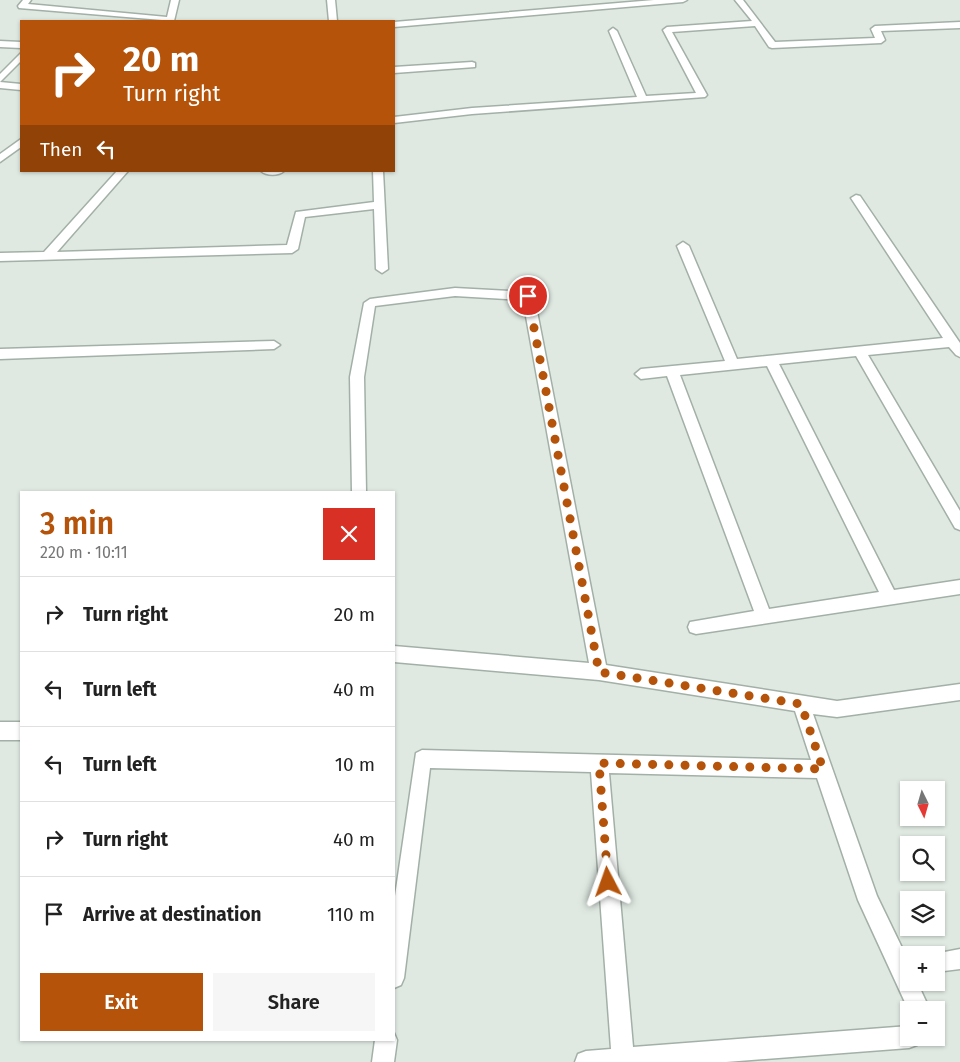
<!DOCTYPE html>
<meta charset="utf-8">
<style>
:root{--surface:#fff;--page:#f6f6f6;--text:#222;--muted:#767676;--line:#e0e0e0;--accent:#b45309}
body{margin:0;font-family:"Fira Sans",sans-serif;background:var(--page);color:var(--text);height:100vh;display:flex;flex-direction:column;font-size:19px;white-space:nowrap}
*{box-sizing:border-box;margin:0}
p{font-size:16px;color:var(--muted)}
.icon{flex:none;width:28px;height:28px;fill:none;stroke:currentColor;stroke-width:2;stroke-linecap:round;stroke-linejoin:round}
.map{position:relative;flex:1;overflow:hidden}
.details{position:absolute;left:20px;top:491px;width:375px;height:550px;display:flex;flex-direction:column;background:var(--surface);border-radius:0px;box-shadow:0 1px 4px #0004}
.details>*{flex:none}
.banner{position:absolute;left:20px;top:20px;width:375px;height:152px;border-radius:0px;box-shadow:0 1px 4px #0004;background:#b45309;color:#fff;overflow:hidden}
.needle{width:32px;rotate:175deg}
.fabs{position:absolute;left:900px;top:781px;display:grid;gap:10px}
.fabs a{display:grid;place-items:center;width:45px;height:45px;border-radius:0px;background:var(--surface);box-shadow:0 1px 4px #0004;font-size:25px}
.pin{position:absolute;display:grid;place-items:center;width:42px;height:42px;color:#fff;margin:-21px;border:2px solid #fff;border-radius:50%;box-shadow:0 1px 5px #0007}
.me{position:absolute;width:55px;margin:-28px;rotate:356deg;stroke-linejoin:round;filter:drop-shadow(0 0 4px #0008)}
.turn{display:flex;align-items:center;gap:18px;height:105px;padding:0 20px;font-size:22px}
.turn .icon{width:65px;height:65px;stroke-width:2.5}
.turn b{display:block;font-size:35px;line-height:42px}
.then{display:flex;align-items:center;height:48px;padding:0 20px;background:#0003;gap:10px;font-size:19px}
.round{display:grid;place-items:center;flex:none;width:52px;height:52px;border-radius:0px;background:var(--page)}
.overview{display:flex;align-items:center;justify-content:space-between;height:85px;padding:0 20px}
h1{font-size:30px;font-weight:600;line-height:38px;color:var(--accent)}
.cta{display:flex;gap:10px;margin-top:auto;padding:10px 20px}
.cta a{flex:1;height:58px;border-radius:0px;background:var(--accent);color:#fff;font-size:20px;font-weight:600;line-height:58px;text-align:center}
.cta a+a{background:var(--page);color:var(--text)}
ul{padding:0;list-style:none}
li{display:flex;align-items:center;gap:15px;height:75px;padding:0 20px;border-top:1px solid var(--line)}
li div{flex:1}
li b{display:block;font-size:19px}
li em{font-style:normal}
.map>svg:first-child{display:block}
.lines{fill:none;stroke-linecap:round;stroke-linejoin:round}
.minor-casing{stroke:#a3b0a7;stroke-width:3}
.minor{fill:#fff;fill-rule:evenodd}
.route{stroke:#b45309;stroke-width:9;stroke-dasharray:0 16.2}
</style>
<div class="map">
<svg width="960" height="1062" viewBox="0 0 960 1062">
<rect width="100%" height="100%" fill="#dfe9e2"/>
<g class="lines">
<defs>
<g id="minor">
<polygon points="23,0 31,0 28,4 167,17 171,0 179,0 174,21 19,8 18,6"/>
<polygon points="327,0 335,0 337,21 329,21"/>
<polygon points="654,0 687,0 683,2 394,27 394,22"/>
<polygon points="735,0 743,0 775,42 875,38 871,29 875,26 960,22 960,28 881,31 885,40 881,43 772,48 769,47 755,26 672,32 707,95 705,97 472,114 394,123 394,117 472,108 637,97 609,31 613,28 617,31 646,96 696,93 663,30 667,27 752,21"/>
<polygon points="0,41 21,42 21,48 0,47"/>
<polygon points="21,53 21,61 0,82 0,74"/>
<polygon points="472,62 475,63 475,67 394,73 394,67"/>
<polygon points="0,82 21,84 21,90 0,88"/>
<polygon points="21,139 21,147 0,162 0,154"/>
<polygon points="117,171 128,171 57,252 287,245 296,212 374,202 373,171 383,171 388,269 382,273 376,269 374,209 305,217 298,249 292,253 0,261 0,253 44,252"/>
<path d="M261,171h23c-5,5 -18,5 -23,0z"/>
<path d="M856,195l4,1 100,147v14l-4,-2 -7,-8 -81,8 92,156v19l-5,-2 -99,-172 -77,8 115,226 66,-10v14l-264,40 -6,-2 -2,-5 2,-5 64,-11 -87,-235 -26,3 -6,-5 6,-5 84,-8 -48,-115 6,-4 6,4 48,113 206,-21 -92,-140zM767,366l112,226 -110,17 -89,-234z"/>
<polygon points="455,288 528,292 534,296 606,665 837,701 960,684 960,700 837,717 813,714 877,896 906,956 909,956 909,982 917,982 930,1010 909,1011 858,900 817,778 609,773 633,1047 909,1026 909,1038 920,1038 917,1045 909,1048 726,1062 575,1062 578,1054 586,1051 611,1049 591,772 430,768 404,978 401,985 394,988 394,903 416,753 422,750 811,760 795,711 599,680 394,662 394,646 589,663 523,300 455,296 375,306 364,377 366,492 352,492 350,377 364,303 370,299"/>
<polygon points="274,341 280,345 274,349 0,359 0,349"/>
<rect x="0" y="722" width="21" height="18"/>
<polygon points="960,949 960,969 936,972 936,955 929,955"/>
<polygon points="394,1033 397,1040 394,1062 372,1062 375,1040 394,1040"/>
</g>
</defs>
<use href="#minor" class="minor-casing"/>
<use href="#minor" class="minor"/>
</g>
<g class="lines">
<polyline class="route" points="528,296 599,672 801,704 823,769 599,763 608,882"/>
</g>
</svg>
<div class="fabs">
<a><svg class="needle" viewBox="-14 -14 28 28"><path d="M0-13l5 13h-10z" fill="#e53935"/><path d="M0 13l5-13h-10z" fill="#767676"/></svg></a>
<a><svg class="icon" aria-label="search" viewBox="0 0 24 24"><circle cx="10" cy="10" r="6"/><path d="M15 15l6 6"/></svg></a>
<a><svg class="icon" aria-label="layers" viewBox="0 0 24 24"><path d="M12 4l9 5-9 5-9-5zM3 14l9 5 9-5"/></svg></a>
<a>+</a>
<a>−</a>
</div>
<div class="pin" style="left:528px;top:296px;background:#d93025"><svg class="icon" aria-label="arrive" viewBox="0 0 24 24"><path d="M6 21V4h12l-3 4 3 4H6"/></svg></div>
<svg class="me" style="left:608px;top:882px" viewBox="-20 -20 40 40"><path d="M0-17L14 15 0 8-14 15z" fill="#b45309" stroke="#fff" stroke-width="4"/></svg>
<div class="banner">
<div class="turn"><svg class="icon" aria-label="right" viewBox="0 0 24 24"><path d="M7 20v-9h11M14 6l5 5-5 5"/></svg><div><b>20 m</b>Turn right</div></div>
<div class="then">Then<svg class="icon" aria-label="left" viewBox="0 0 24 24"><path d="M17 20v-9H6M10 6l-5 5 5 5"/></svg></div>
</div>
<section class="details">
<div class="overview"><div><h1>3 min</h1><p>220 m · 10:11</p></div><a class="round" style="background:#d93025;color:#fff"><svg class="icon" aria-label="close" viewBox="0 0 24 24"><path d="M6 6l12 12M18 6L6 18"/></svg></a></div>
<ul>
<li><svg class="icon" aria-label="right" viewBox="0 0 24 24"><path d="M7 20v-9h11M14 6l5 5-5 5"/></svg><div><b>Turn right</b></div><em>20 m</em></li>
<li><svg class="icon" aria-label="left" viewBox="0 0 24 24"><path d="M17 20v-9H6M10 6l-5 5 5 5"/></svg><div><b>Turn left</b></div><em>40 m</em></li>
<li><svg class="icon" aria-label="left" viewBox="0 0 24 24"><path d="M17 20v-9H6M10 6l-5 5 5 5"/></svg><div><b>Turn left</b></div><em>10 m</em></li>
<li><svg class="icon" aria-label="right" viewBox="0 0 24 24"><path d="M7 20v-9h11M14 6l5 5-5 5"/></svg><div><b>Turn right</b></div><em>40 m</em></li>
<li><svg class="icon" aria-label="arrive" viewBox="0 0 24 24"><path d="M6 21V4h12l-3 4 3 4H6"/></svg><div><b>Arrive at destination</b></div><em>110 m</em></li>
</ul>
<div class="cta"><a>Exit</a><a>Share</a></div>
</section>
</div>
